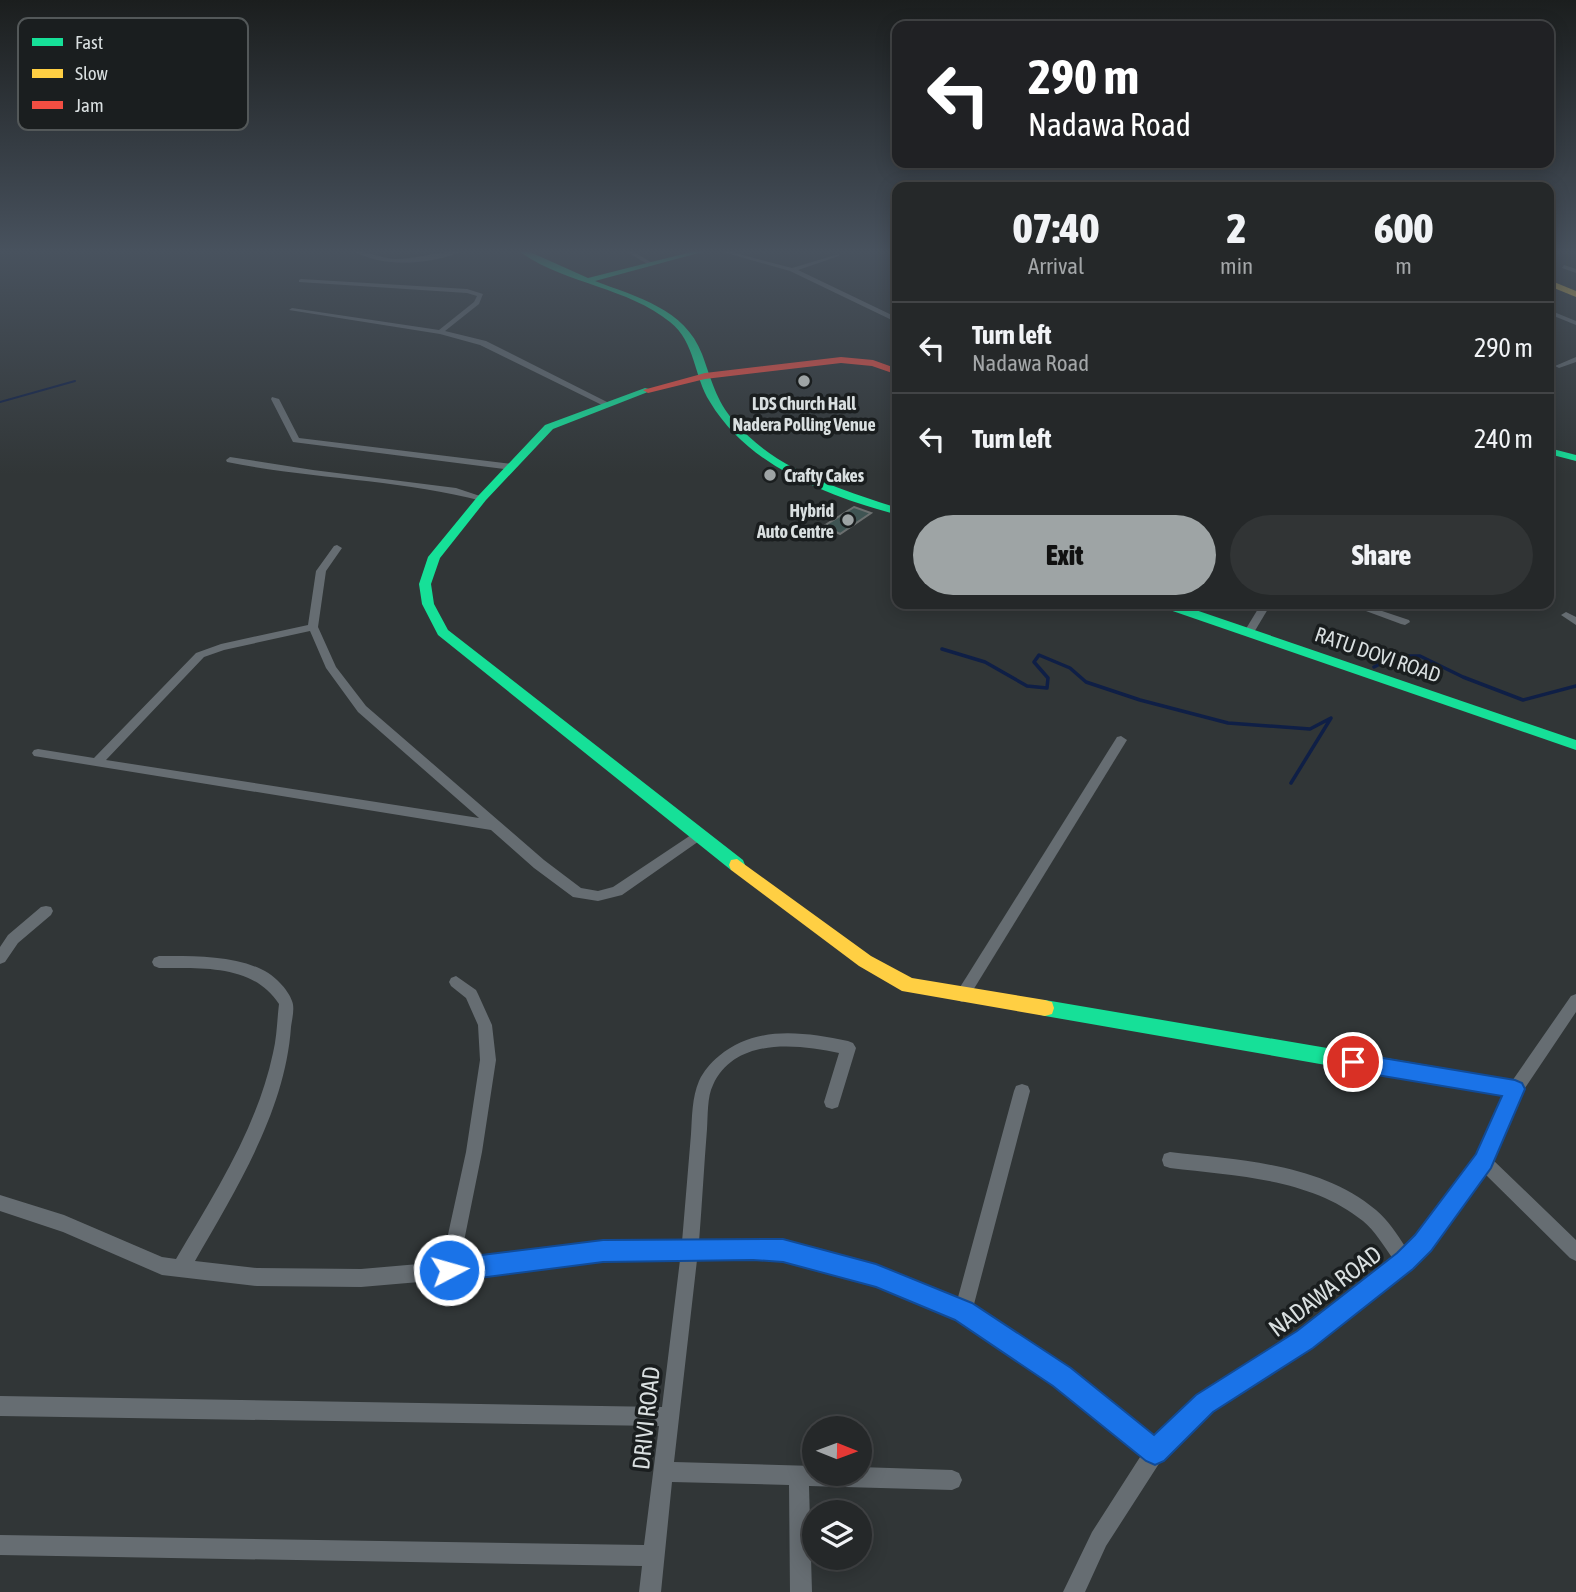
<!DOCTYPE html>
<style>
:root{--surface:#252829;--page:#313435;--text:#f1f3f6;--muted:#a3a6a8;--line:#424446;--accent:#9ea4a5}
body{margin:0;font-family:"Asap Condensed",sans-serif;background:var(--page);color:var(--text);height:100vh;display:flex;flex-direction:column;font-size:26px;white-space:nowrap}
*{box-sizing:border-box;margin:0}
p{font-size:23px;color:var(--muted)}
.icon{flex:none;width:38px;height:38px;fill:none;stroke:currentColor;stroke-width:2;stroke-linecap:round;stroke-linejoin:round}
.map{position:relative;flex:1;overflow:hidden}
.drawer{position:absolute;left:892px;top:182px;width:662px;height:427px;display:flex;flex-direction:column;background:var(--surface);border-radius:14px;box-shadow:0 4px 18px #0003,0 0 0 2px var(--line)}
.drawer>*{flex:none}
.banner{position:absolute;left:892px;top:21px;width:662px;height:147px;border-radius:14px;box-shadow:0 4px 18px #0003,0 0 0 2px var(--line);background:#202124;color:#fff;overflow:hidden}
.needle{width:46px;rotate:91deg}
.tools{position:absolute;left:802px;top:1416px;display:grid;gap:14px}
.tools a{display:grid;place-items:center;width:70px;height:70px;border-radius:50%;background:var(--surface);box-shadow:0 4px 18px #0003,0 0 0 2px var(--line);font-size:35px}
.pin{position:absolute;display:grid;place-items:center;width:60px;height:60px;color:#fff;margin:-30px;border:4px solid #fff;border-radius:50%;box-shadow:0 2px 7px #0007}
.me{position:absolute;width:77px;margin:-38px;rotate:84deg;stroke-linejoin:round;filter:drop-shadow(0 0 5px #0008)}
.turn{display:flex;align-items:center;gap:24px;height:147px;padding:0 21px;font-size:32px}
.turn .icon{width:91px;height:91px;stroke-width:2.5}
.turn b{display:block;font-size:49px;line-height:60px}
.eta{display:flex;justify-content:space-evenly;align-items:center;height:119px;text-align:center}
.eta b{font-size:42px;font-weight:800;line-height:49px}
.action{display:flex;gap:14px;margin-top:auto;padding:14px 21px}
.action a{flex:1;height:80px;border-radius:42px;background:var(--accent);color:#111;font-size:28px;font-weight:800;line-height:80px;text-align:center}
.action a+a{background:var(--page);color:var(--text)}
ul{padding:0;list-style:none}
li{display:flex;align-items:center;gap:21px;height:91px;padding:0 21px;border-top:2px solid var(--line)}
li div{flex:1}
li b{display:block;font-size:26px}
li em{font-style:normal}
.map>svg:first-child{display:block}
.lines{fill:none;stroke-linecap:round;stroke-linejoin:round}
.stream-far1{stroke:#0f1f46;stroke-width:2}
.stream{stroke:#0f1f46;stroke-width:3.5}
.building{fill:#3f5453;stroke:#6b6f6f;stroke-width:2}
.street{fill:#666d72;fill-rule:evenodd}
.fast{fill:#16e098;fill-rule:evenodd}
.slow{fill:#ffcf43;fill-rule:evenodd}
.jam{fill:#f24e42;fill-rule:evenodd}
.route{fill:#1a73e8;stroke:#114b97;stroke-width:2}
.poi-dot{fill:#9ea4a5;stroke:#1a1e1f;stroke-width:2.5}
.labels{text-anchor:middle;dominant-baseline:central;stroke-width:7;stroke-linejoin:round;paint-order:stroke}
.far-poi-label{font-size:18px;font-weight:bold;fill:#d9dfe0;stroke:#1a1e1f}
.street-label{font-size:21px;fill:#d9dfe0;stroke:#1a1e1f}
.near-street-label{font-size:24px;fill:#d9dfe0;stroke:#1a1e1f}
.key{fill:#1a1e1f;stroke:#535859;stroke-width:2}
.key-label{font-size:19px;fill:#d9dfe0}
</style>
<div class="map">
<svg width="1576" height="1592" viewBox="0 0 1576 1592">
<rect width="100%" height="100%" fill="#313637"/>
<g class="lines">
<polyline class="stream-far1" points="0,402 75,381"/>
<g class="stream">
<polyline points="942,649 985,662 1027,686 1047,688 1048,678 1034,662 1039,655 1070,668 1086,682 1140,700 1228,723 1310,729 1331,718 1291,783"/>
<polyline points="1374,667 1396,656 1420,656 1463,677 1523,700 1576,686"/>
</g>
</g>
<polygon class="building" points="854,507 871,513 840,534 824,526"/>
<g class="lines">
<g class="street">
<path d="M356,252c12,-1 25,6 38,7 22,1 44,-9 66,-7 -27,12 -78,16 -104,0z"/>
<polygon points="627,252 634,252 654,264 649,265"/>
<polygon points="723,252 731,252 792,268 839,254 839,256 798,270 898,318 898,323 790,271"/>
<polygon points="1564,265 1576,269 1576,273 1562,268"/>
<polygon points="301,279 467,289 483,294 479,304 445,331 486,341 609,403 602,405 480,345 440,334 289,310 292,308 439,330 474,302 477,296 467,293 299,282 299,280"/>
<polygon points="1549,310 1576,321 1576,325 1549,314"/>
<polygon points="1576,357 1576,362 1559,368 1555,366"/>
<polygon points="272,397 279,399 299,438 512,464 516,467 512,470 293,442 271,399"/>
<path d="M230,457l83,13 143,18 30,10 -4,3c-83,-22 -171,-22 -255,-39l-1,-2z"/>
<path d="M337,545l5,3 -16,23 -8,56 18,40 30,39 178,154 37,28 17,3 15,-4 81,-54h8l2,3 -2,3 -80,56 -24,6 -25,-4 -39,-29 -43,-38 -457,-74 -2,-3 2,-3 4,-1 56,9 102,-105 25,-9 87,-19 8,-54 18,-25zM310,631l16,37 32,44 121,106 -373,-58 98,-103 20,-7z"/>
<polygon points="1261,604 1271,604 1253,634 1245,634 1244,632"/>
<polygon points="1347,604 1361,604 1409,620 1410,622 1405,625 1401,624"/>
<polygon points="1566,612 1576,617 1576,625 1561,615"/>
<polygon points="1121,736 1127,740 967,1000 962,1002 957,1000 955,996 957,992 1117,737"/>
<polygon points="46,906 51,907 53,911 51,915 18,943 5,962 0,964 0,947 8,935 41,907"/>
<path d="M159,956c36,0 95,-2 121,27 5,5 10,12 12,18 3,7 0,18 -1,26 -6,85 -55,162 -96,234l62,7 104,1 81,-7 24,-110 14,-92 -2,-35 -12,-27 -15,-12 -2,-4 2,-4 5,-2 20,14 2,4 14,31 4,35 -14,92 -22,109 143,-19h79c3,-36 6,-72 9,-108 1,-17 1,-37 8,-53 4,-9 12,-19 20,-25 38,-31 84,-24 129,-15l5,2 3,5 -18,59 -6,2 -6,-2 -2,-5 15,-49c-42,-9 -104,-16 -126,32 -6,12 -5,31 -6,44 -3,37 -5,75 -8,113h84l93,25 81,34 57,-210 2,-5 6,-2 6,2 2,5 -57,217 96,62 85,69 43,-43 102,-63 94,-74c-9,-13 -18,-28 -30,-38 -53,-43 -128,-45 -193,-53l-6,-2 -2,-6 2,-6 6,-2c69,8 150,11 206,58 12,10 21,24 30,38l11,-11 60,-82 33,-71 61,-88 5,-2v18l-55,82 -29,65 84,81v21l-6,-3 -86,-85 -55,76 -18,18 -100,78 -100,65 -49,49 -56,87 -21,46h-22l29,-60 50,-78 -87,-70 -98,-66 -81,-33 -93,-25h-86l-23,202 140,4v8h45v-7l93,3 7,3 3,7 -3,7 -7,3 -143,-4 3,106h-22l-1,-107 -117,-3 -11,110h-22l3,-26 -642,-11v-20l644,10 15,-119 -659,-10v-20l662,11 18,-147h-77l-137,18 -105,9 -104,-1 -95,-11 -99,-43 -63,-21v-16l64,20 98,42 14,2c39,-66 81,-131 97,-206 4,-16 4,-33 6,-49 -26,-40 -78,-36 -120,-36l-5,-2 -2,-4 2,-4z"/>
</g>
<g class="fast">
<path d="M520,252h10l58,26 103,-26h11l-107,29c42,16 90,28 107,73 9,24 14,47 32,67 41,49 106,68 164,87v7c-70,-19 -149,-48 -188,-113 -17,-27 -14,-59 -40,-80 -43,-35 -105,-38 -150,-70z"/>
<polygon points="645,388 653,390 553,429 486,500 440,558 431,584 434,604 448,630 743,860 745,865 743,870 731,870 438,635 422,604 419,584 428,557 478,496 545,425"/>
<polygon points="1549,448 1576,455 1576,461 1549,454"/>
<polygon points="1160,604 1178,604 1576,740 1576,750 1161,607"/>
<polygon points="1045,1000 1515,1080 1522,1083 1525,1089 1522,1095 1515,1098 1045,1016 1038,1014 1036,1008 1038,1002"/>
</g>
<g class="slow">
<polygon points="1549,280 1576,291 1576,297 1549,286"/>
<polygon points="737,859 871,956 912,978 1045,1000 1052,1002 1054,1008 1052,1014 1045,1016 902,991 859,966 731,870 729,865 731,860"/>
</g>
<polygon class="jam" points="841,357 873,360 898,369 898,375 872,366 841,363 705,379 648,393 643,390 705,373"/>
</g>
<linearGradient id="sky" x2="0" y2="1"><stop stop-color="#1b1e1e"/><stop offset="0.53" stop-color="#48525e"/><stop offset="1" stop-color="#48525e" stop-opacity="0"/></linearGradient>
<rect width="1576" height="474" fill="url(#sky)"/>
<polygon class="route" points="1353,1053 1515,1080 1522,1083 1525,1089 1491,1168 1431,1251 1413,1269 1313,1348 1213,1412 1164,1461 1155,1465 1146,1461 1053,1386 955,1320 876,1287 809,1269 783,1262 753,1260 603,1262 449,1282 441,1278 438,1270 441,1262 449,1259 603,1240 783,1239 876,1264 972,1303 1071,1368 1154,1435 1196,1395 1297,1331 1397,1253 1415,1235 1476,1154 1502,1096 1353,1071 1346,1068 1343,1062 1346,1056"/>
<g class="poi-dot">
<circle cx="804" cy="381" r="7"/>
<circle cx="770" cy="475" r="7"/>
<circle cx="848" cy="520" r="7"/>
</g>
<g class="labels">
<g class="far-poi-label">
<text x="804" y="403">LDS Church Hall<tspan x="804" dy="21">Nadera Polling Venue</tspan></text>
<text x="784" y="475" text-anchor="start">Crafty Cakes</text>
<text x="834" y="510" text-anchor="end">Hybrid<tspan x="834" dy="21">Auto Centre</tspan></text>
</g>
<g class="street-label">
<text transform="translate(1378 654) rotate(19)">RATU DOVI ROAD</text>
</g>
<g class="near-street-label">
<text transform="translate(1325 1291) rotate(-37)">NADAWA ROAD</text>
<text transform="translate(646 1418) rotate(-84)">DRIVI ROAD</text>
</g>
</g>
<rect x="18" y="18" width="230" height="112" rx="10" class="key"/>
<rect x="32" y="38" width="31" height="8" fill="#16e098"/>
<rect x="32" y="69" width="31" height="9" fill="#ffcf43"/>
<rect x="32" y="101" width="31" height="8" fill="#f24e42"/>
<g class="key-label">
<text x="75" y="49">Fast</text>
<text x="75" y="80">Slow</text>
<text x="75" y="112">Jam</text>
</g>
</svg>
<div class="tools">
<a><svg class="needle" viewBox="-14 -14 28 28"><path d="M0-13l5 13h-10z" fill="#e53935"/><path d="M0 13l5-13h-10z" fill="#a3a6a8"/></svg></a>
<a><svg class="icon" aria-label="layers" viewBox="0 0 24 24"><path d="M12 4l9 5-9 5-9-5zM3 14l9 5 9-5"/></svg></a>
</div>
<div class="pin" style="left:1353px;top:1062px;background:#d93025"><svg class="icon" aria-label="arrive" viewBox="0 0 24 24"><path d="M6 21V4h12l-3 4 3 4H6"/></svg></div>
<svg class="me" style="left:449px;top:1270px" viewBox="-20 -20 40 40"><circle r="17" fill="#1a73e8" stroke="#fff" stroke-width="3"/><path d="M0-11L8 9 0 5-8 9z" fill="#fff"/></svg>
<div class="banner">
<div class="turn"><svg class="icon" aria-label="left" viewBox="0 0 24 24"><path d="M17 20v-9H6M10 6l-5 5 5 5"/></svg><div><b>290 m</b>Nadawa Road</div></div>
</div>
<section class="drawer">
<div class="eta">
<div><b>07:40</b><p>Arrival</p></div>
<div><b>2</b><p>min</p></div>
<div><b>600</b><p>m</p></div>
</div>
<ul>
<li><svg class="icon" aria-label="left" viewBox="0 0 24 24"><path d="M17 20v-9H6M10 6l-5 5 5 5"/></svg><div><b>Turn left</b><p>Nadawa Road</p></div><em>290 m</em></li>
<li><svg class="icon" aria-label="left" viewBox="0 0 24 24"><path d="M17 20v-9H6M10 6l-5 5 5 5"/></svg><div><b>Turn left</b></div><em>240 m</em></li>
</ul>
<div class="action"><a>Exit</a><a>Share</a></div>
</section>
</div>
